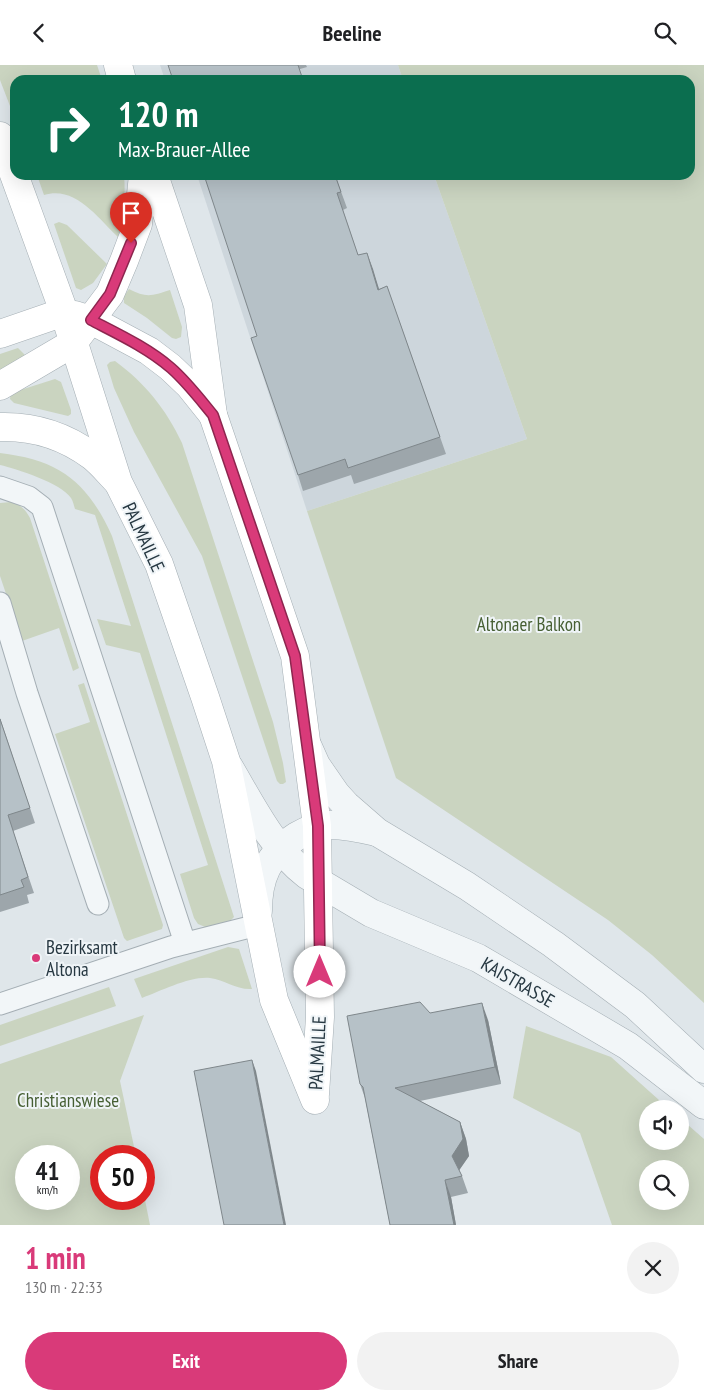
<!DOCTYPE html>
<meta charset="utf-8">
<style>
:root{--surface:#fff;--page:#f2f2f2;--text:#202124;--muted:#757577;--accent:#d93a79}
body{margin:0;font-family:"PT Sans Narrow",sans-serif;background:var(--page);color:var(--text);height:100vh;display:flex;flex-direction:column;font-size:19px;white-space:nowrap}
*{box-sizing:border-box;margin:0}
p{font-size:16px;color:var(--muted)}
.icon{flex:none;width:28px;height:28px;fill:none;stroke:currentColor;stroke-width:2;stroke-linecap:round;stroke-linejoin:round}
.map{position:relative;height:1160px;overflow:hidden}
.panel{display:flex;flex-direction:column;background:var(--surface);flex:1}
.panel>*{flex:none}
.banner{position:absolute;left:10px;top:10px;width:685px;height:105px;border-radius:15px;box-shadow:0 5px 20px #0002;background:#0b6e4f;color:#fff;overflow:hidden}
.fabs{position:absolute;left:639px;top:1035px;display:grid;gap:10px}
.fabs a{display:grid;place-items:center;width:50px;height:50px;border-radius:50%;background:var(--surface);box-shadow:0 5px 20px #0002;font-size:25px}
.speed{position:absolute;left:15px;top:1080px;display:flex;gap:10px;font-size:25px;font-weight:700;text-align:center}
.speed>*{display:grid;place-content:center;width:65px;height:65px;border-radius:50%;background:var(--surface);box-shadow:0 5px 20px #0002;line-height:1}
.speed small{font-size:12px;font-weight:400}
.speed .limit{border:8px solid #d22;background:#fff;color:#111}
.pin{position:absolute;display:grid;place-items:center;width:42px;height:42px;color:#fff;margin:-51px -21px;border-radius:50% 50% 50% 0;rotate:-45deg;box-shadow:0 0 5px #0007}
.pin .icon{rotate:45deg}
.me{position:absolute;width:55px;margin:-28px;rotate:0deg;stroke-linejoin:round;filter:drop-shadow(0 0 4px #0008)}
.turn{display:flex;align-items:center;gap:18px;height:105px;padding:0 25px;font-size:22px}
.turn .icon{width:65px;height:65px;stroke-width:2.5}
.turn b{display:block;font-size:35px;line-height:42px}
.round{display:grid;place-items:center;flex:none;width:52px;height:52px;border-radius:26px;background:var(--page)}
.headline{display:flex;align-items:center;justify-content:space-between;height:85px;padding:0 25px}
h1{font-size:30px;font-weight:700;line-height:38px;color:var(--accent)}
.primary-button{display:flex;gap:10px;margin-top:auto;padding:10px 25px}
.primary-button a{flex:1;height:58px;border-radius:30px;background:var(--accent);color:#fff;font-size:20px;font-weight:700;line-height:58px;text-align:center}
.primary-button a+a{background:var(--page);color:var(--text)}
header{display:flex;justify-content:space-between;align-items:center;height:65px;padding:0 25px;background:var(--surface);font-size:22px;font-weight:700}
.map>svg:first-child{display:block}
.built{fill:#cdd6dc}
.green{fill:#cad4c0;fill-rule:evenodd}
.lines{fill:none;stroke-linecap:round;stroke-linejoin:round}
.service-casing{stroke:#a4aeb4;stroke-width:23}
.tertiary-casing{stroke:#a4aeb4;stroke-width:29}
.secondary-casing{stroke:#a4aeb4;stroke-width:29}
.service{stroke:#f2f6f8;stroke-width:21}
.tertiary{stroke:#f2f6f8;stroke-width:28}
.secondary{stroke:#fff;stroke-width:28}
.wall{fill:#9da6ab}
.shaded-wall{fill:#7f878b}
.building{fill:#b6c1c7;stroke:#7f878b}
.route-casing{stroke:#8d264f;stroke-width:12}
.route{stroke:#d93a79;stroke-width:9}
.poi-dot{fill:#d93a79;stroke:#eff4f7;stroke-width:2}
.labels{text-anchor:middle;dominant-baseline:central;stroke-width:4;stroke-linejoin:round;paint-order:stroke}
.street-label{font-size:19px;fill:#273842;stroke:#eff4f7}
.park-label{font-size:19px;fill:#465f33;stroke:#eff4f7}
.poi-label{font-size:19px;fill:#273842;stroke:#eff4f7;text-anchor:start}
</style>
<header><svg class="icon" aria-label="back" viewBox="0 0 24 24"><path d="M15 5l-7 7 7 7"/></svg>Beeline<svg class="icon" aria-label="search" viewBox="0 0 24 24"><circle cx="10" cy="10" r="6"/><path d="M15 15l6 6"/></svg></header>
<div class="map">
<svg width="704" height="1160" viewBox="0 0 704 1160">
<rect width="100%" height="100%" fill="#dfe6ea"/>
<g class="built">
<polygon points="160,0 398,0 403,15 165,15"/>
<polygon points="197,110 434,110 527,374 307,446"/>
</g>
<g class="green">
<polygon points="0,0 97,0 102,15 15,15 15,54 0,15"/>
<polygon points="398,0 704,0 704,938 652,890 608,855 396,713 307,446 527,374 434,110 690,110 690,15 403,15"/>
<path d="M37,110h87c2,21 -1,42 -6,62 -20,-19 -43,-52 -74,-42z"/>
<polygon points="59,157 67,160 107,199 93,218 81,225 76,223 54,159"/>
<path d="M129,224c17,9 23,7 41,1l12,37 -1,10 -5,2 -4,-1 -25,-20 -23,-15v-7z"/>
<polygon points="18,283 25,290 24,295 0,309 0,289"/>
<path d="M115,296c30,22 51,48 67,82l91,279 10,41 3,19 -3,2h-3l-3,-3 -75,-225 -68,-124 -20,-44 -7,-23 3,-3z"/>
<polygon points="55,314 61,317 71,345 71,349 68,351 14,338 10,334 11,328"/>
<path d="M0,388c59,7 87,28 112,83l122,381 -5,5 -19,7 -12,-5 -4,-6 -14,-44 28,-9 -68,-212 -34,-8 -9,-26 34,7 -36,-111 -20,-6c-1,-3 -2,-8 -4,-11 -10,-15 -54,-29 -71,-33z"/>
<path d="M11,437c10,3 14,7 19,16l49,150 -6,3 -14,-43 -37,13 -22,-65v-73z"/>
<polygon points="84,618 163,860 162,864 127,876 124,873 55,669 90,657 78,620"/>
<path d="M228,882l11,2 13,40c-16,1 -27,-9 -42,-11 -20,-2 -49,13 -68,20l-8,-19z"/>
<polygon points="109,922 116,941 0,981 0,960"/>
<path d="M144,950l-24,66 16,75h-35v43h43v-4l6,30h-150v-161zM26,1091h43v43h-43z"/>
<path d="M526,961l85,31 58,52h-21v32h32v-23l24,21v86h-92l-32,-92 -67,-35zM648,1104h32v32h-32z"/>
</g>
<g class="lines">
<defs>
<g id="service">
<polyline points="0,422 29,432 42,442 185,878"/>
<polyline points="0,538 27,628 98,839"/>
<polyline points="0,939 171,882 258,860"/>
</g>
<g id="tertiary">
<polyline points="308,682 316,700 336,729 346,740 377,767 467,821 553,879 635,940 704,1004"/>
<path d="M229,702c22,37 43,81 78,108l64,38 107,45 150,88 76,59"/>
<path d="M258,846c0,-34 10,-56 39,-75 9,-5 19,-10 29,-11 17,-1 34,3 50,7"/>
</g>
<g id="secondary">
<polyline points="118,0 122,15"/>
<polyline points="0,71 64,247 118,417 159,499 205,632 226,696 274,935 315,1035"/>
<polyline points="154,110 198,240 213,350 295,591 317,761 320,952 315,1029"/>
<polyline points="75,250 91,255 149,286 170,302 189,320 213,350"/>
<polyline points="0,269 64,247"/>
<polyline points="0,321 73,278 110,229 124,196 138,159 143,110"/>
<path d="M0,362c34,-1 65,9 92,29 9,7 17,17 25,25"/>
</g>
</defs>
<use href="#service" class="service-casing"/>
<use href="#tertiary" class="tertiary-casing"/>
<use href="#secondary" class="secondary-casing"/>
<use href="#service" class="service"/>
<use href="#tertiary" class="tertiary"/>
<use href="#secondary" class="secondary"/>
</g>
<g class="wall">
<polygon points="168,0 306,0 307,2 300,4"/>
<polygon points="335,110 347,143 343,145 358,190 367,188 379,224 387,221 446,389 354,419 351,410 303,426 298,410 257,271"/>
<polygon points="0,653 35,758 13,766 34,828 27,830 29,838 0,847"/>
<polygon points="430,948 488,955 501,1019 420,1036 460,1057 466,1074 469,1091 459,1105 462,1111 468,1128 451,1132 456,1160 390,1160 365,1033 360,1019"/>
</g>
<g class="shaded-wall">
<polygon points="367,188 373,204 384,241 378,225"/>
<polygon points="482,938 488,955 501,1019 495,1002"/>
<polygon points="252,995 256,1006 286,1160 284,1160"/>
<polygon points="460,1057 466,1074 469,1091 458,1107 452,1091"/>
<polygon points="445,1115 451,1132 456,1160 454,1160"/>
</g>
<g class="building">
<polygon points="168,0 298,0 303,15 173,15"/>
<polygon points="204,110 335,110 341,127 337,128 358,190 367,188 378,225 387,221 440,372 348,403 345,394 298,410 251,273 257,271"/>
<polygon points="0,654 30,743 8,750 28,812 21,815 24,822 0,830"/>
<polygon points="420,937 430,948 482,938 495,1002 395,1023 460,1057 463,1074 452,1091 462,1111 445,1115 454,1160 390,1160 363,1022 360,1019 347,951"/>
<polygon points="252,995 284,1160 224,1160 194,1006"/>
</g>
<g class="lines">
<defs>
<path id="route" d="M131,178l-21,51 -19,26c27,14 57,28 80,48 16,14 28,30 42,47l82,241 23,170 2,146"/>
</defs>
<use href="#route" class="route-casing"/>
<use href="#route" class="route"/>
</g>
<circle class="poi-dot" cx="36" cy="893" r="5"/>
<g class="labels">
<g class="street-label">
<text transform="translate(144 472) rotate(65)">PALMAILLE</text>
<text transform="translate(518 917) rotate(30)">KAISTRASSE</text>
<text transform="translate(317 988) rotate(-87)">PALMAILLE</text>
</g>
<g class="park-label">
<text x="529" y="559">Altonaer Balkon</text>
<text x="68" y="1035">Christianswiese</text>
</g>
<g class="poi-label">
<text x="46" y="882">Bezirksamt<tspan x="46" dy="22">Altona</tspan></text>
</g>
</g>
</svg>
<div class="fabs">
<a><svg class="icon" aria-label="sound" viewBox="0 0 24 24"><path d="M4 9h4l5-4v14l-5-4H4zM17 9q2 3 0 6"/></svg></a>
<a><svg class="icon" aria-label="search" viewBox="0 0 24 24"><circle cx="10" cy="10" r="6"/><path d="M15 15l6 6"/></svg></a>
</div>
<div class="speed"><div>41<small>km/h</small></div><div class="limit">50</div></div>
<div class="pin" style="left:131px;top:178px;background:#d93025"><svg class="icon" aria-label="arrive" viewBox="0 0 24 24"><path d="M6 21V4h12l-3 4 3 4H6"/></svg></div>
<svg class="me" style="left:320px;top:907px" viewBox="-20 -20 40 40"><circle r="19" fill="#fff"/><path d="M0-13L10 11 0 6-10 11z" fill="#d93a79"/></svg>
<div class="banner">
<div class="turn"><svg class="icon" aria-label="right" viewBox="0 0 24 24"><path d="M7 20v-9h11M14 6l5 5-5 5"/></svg><div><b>120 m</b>Max-Brauer-Allee</div></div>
</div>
</div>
<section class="panel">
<div class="headline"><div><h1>1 min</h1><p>130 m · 22:33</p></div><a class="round"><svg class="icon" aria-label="close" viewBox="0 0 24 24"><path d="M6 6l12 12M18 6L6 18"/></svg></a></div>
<div class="primary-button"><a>Exit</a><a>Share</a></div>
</section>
